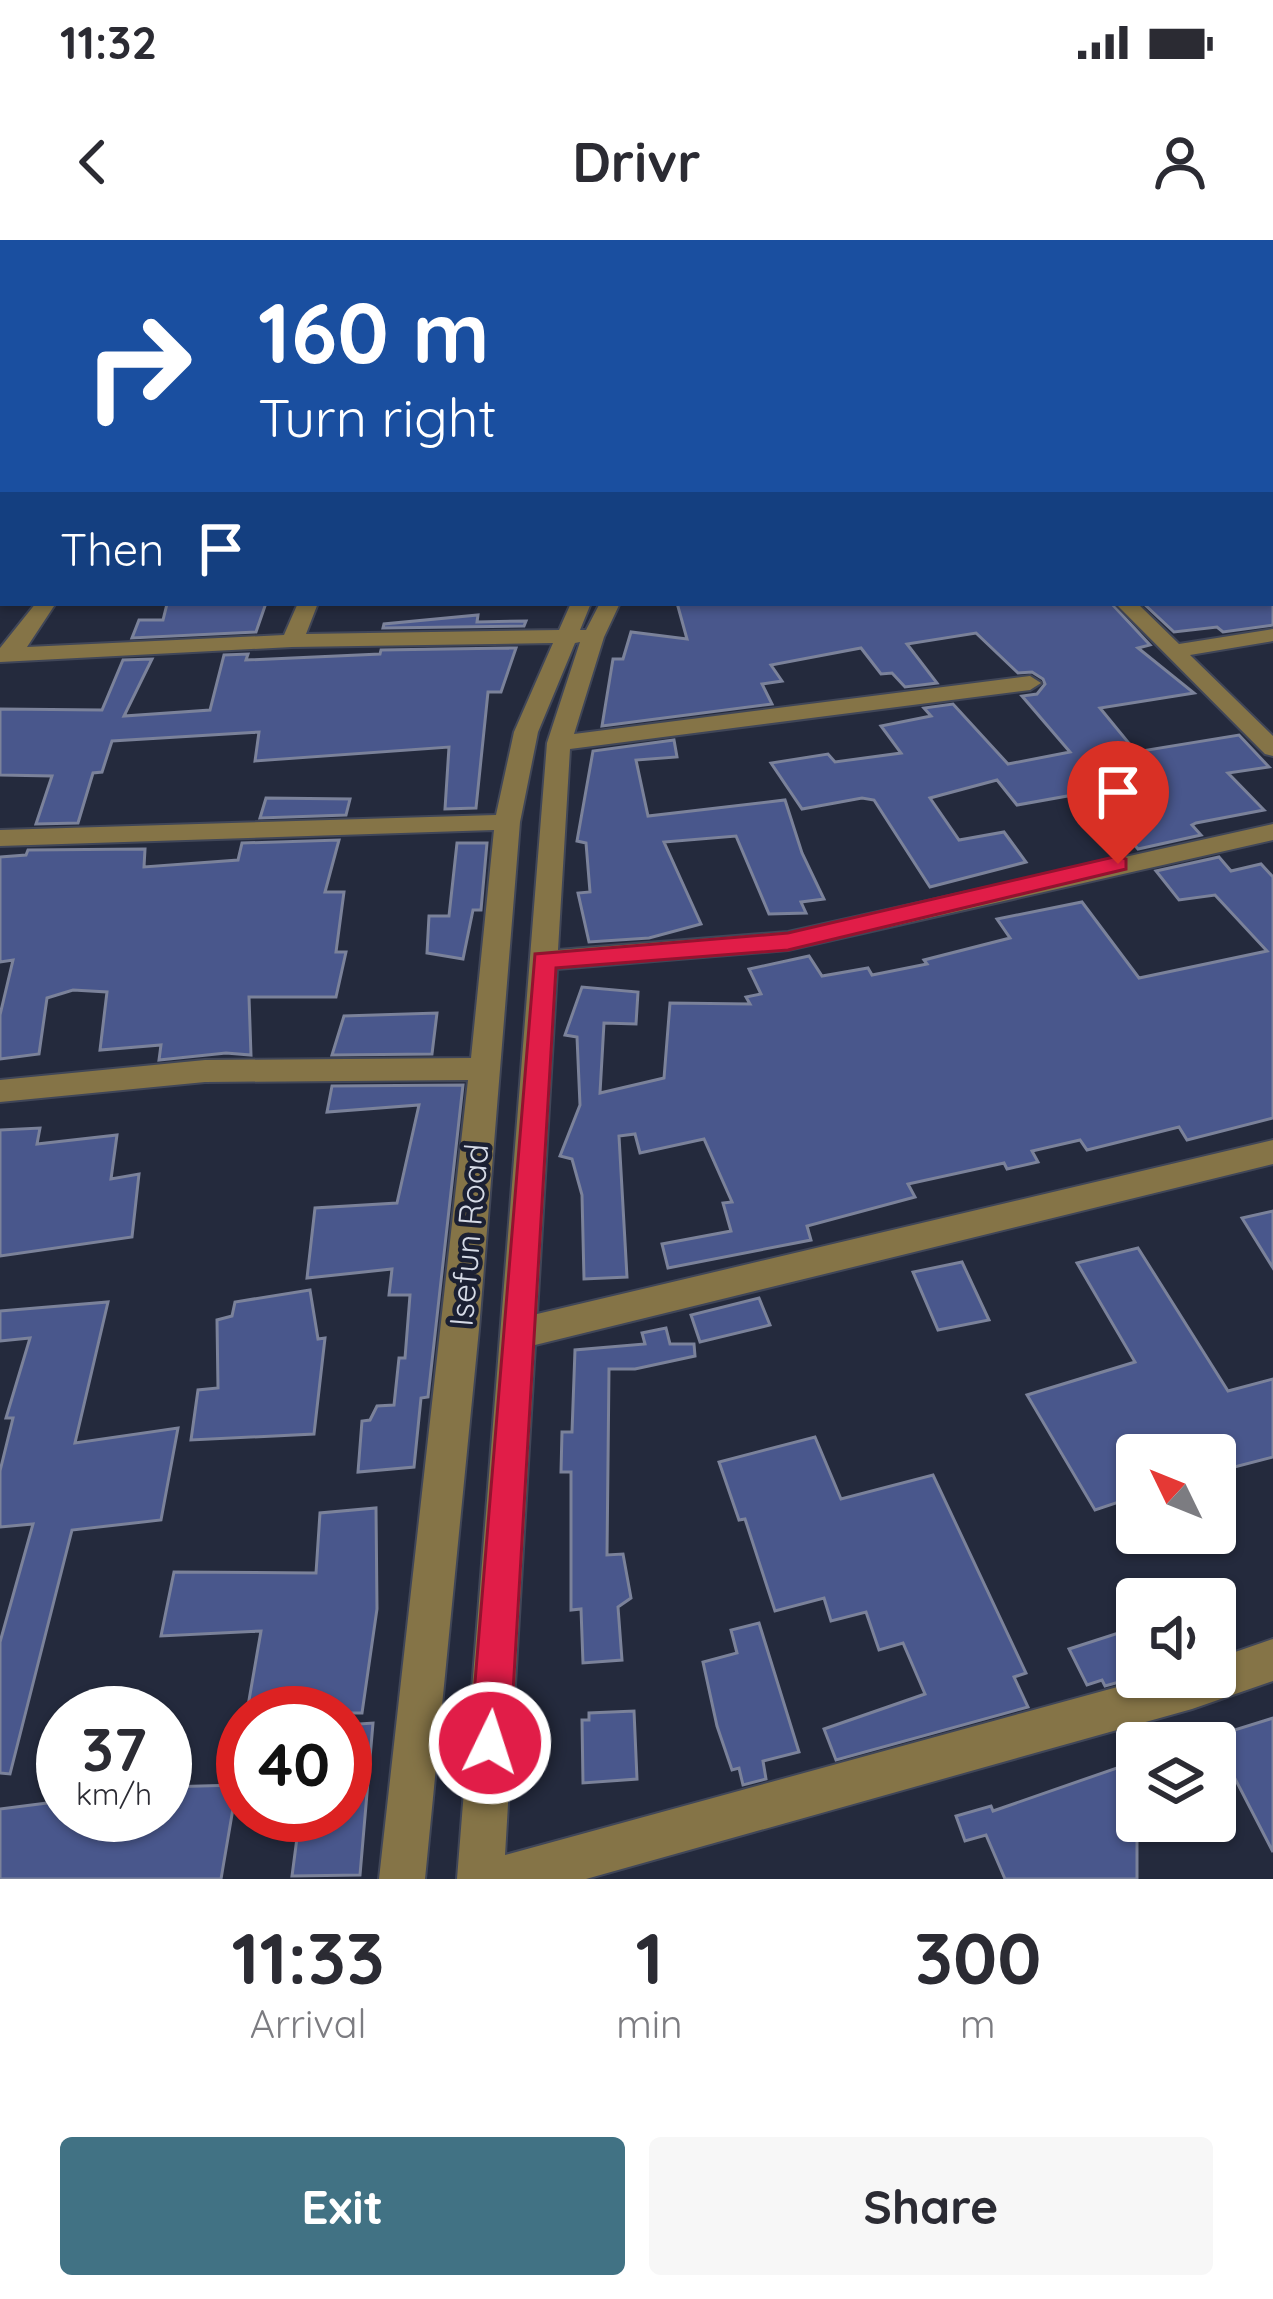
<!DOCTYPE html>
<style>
:root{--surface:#fff;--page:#f7f7f7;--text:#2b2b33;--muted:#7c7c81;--accent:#417284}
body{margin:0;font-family:Quicksand,sans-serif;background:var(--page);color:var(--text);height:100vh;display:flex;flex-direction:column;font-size:45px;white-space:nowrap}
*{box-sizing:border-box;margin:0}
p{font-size:39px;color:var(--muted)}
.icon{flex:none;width:66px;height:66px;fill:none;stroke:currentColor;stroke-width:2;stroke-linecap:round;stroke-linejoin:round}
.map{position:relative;height:1639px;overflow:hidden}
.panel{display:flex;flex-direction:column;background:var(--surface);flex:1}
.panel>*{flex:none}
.banner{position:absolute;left:0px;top:0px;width:1275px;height:366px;box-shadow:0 3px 9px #0004;background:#1a4fa0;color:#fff;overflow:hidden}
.needle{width:78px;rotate:313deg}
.buttons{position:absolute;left:1116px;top:1194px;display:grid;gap:24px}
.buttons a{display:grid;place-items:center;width:120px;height:120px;border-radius:12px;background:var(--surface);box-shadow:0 3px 9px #0004;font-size:60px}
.speed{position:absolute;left:36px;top:1446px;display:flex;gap:24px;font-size:60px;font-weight:700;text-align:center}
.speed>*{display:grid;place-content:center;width:156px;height:156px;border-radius:50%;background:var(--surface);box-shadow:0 3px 9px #0004;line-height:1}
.speed small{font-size:30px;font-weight:400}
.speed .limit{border:18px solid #d22;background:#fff;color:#111}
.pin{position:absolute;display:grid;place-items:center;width:102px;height:102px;color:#fff;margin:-123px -51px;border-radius:50% 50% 50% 0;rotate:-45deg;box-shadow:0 0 12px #0007}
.pin .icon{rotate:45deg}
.me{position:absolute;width:132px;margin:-66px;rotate:4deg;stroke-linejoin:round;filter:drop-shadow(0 0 9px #0008)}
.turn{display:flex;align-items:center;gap:42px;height:252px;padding:0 60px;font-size:54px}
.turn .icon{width:156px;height:156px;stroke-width:2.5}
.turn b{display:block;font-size:84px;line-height:102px}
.then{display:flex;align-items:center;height:114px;padding:0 60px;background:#0003;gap:24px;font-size:45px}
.eta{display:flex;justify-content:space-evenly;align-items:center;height:204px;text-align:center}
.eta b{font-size:72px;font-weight:800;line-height:84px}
.action{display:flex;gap:24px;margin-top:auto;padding:24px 60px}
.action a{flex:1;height:138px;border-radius:12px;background:var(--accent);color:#fff;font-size:48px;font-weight:800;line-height:138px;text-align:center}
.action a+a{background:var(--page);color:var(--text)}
.status{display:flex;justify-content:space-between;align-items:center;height:84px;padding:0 60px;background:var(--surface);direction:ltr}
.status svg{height:33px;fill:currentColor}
header{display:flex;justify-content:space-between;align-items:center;height:156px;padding:0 60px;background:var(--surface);font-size:54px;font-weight:800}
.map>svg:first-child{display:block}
.building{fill:#49578c;stroke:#7b829a;stroke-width:3}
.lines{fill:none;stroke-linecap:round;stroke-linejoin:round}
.minor-casing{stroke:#404658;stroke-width:4}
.minor{fill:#857447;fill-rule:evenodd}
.route{fill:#e11d48;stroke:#92132f;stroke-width:3}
.labels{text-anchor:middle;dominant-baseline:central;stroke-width:9;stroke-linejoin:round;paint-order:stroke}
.street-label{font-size:33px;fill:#d5dae6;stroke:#1b2033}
</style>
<div class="status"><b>11:32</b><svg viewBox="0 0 49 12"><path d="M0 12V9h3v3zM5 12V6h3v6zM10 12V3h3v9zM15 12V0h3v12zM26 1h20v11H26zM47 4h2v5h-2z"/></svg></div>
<header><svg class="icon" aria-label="back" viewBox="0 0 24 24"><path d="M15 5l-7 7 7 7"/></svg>Drivr<svg class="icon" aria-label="person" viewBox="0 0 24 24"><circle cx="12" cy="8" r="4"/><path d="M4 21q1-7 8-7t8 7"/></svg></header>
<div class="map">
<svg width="1273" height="1639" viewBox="0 0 1273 1639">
<rect width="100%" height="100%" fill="#242a3d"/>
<g class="building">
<polygon points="266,363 256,392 132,398 139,380 163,380 167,364"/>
<polygon points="677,363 1111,363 1150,405 1138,408 1194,453 1100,468 1136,512 1239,495 1269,527 1228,533 1264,570 1196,583 1192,585 1201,595 1138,609 1090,552 1017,565 997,540 930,558 959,600 1004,592 1026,622 930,647 874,560 862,558 802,569 771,523 828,514 835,522 901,513 881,486 931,476 924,468 953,464 1008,524 1070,512 1022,456 1037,454 1045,444 1043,439 1032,432 1018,433 976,393 907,404 937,443 905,447 892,433 881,434 861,408 771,425 782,441 762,444 772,464 602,486 613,419 623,419 631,392 687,399"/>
<polygon points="1143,363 1273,363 1273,385 1223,392 1217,387 1174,392"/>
<polygon points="478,375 477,382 526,381 524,386 383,388 384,384"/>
<polygon points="516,408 501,452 488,452 476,568 445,569 449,507 255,521 259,492 112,501 102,532 93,533 78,583 36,584 52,536 0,535 0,469 102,470 123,420 152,419 124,476 210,470 224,415 248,414 246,420 380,414 381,410"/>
<polygon points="674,500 677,517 636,520 648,576 785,560 802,613 824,659 801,662 806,673 769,674 736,596 664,602 701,684 649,698 589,702 578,653 590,652 586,603 577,601 593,511"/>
<polygon points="266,558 350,559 346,575 260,578"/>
<polygon points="339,600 325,652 344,652 336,712 346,712 336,757 249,757 251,815 226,813 159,820 161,805 100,810 107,752 73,750 47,758 39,814 0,819 0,775 13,720 0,722 0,617 26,615 28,610 145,609 144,627 238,620 242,603"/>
<polygon points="457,603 487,603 481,670 473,670 463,719 427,713 429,676 449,676"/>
<polygon points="1219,617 1231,631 1261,624 1273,637 1273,878 1187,900 1179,887 1087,910 1080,900 1032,911 1038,922 1007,929 1004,923 908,944 915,957 807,986 811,1000 668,1028 662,1004 731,991 723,963 732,962 704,899 640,913 635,894 619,896 627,1037 584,1039 582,955 572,919 560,916 580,865 577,797 565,795 582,747 638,752 636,784 604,783 600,853 664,838 670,763 750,764 746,757 761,754 749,729 809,716 822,736 868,728 872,735 927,724 924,720 1010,698 997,679 1082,662 1139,738 1267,711 1215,655 1179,660 1156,631"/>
<polygon points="437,773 432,814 332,815 344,776"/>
<polygon points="463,845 428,1157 421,1158 414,1227 358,1232 362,1181 370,1180 377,1166 394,1165 399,1118 405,1118 410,1055 389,1055 392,1029 307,1038 315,968 397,963 419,865 327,872 332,846"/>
<polygon points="40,888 37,904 117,895 111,939 139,934 132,997 0,1016 0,890"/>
<polygon points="1273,971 1273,1028 1242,978"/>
<polygon points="1138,1008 1228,1151 1273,1139 1273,1217 1215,1232 1215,1215 1137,1215 1137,1256 1095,1270 1027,1155 1135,1122 1077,1023"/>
<polygon points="962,1022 989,1080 938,1090 913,1032"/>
<polygon points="310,1050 318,1099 325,1098 314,1194 191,1200 198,1150 218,1148 217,1080 232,1076 235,1062"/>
<polygon points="759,1058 770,1085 700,1102 691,1075"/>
<polygon points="108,1062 75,1203 178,1188 161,1280 72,1290 10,1534 0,1533 0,1402 33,1284 0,1287 0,1231 13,1178 6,1178 30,1098 0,1101 0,1071"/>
<polygon points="666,1088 670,1104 694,1104 695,1116 635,1129 609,1129 607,1315 623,1314 631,1358 618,1367 622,1420 583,1423 581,1369 571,1370 571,1232 561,1232 562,1192 572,1192 575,1110 645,1104 642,1093"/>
<polygon points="815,1197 841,1259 933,1235 1026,1433 1014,1437 1028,1467 836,1520 824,1489 925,1454 903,1403 879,1410 866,1372 831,1381 824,1358 775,1371 745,1279 739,1280 719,1222"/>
<polygon points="376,1268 377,1369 362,1473 316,1473 317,1466 248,1466 261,1391 161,1396 174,1332 316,1333 320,1273"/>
<polygon points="759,1383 799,1512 763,1521 766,1539 743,1545 739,1528 732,1530 717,1486 703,1422 737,1413 731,1390"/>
<polygon points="1137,1387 1137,1437 1105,1446 1102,1440 1087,1445 1069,1409"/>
<polygon points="634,1471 637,1539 583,1543 582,1480 589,1480 589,1473"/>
<polygon points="1273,1478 1273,1612 1230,1529 1215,1534 1215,1496"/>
<polygon points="373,1483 360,1635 292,1636 300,1575 345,1575 345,1485"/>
<polygon points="1137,1521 1137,1639 1005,1639 986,1595 965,1601 956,1576 991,1566 993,1571"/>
<polygon points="237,1545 221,1639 0,1639 0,1569 63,1561 63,1575 165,1575 165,1547"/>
</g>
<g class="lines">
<defs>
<g id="minor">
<polygon points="19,0 186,0 189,3 16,3"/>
<polygon points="189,0 252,0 255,3 192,3"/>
<polygon points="594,0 608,0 593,3"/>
<polygon points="700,0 715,0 698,3"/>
<polygon points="785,0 800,0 783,3"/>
<rect x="982" y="0" width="14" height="3"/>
<polygon points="3,12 3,21 0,22 0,13"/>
<rect x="1272" y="48" width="1" height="8"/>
<rect x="1272" y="91" width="1" height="10"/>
<rect x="1272" y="177" width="1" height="10"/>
<polygon points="3,183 3,194 0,195 0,184"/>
<rect x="1272" y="242" width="1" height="12"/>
<polygon points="36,363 56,363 27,407 284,395 298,363 318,363 306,394 559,390 571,363 591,363 580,390 586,390 600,363 620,363 604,397 574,494 1030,436 1041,443 1030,450 570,509 558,710 788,692 1273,584 1273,600 788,710 557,729 537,1074 1273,900 1273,924 535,1105 505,1615 1154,1437 1215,1437 1215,1419 1273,1399 1273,1441 1192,1469 586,1639 457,1639 547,503 580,402 575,403 538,492 520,582 479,1089 425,1639 379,1639 468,840 205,842 0,862 0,840 205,820 471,818 494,590 0,606 0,590 496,575 514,492 553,403 292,407 0,422 0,408"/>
<polygon points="1115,363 1137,363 1179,404 1273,389 1273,401 1190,415 1273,496 1273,516 1265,514"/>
</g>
</defs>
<use href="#minor" class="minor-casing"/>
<use href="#minor" class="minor"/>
</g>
<polygon class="route" points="1118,616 1126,619 1126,629 788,710 556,728 510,1503 504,1517 490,1523 475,1517 470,1503 535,714 788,693"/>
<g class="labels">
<g class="street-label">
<text transform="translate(468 995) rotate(-85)">Isefun Road</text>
</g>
</g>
</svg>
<div class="buttons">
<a><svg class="needle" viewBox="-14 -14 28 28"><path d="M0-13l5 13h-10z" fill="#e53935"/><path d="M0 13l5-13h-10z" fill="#7c7c81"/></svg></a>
<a><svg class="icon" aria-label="sound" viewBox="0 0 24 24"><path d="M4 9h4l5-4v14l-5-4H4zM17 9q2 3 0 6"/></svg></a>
<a><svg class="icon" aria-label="layers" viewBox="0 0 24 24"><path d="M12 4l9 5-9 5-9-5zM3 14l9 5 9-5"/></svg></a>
</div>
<div class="speed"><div>37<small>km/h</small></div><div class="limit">40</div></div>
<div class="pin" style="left:1118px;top:624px;background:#d93025"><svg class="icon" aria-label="arrive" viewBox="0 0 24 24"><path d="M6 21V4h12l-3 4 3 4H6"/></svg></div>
<svg class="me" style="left:490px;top:1503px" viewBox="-20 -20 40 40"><circle r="17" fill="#e11d48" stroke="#fff" stroke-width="3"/><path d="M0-11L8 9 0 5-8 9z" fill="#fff"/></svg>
<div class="banner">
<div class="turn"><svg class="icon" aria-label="right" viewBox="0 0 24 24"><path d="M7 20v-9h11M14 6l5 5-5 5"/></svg><div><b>160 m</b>Turn right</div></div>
<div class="then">Then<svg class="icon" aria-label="arrive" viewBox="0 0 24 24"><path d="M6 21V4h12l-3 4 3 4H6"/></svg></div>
</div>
</div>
<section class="panel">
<div class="eta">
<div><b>11:33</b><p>Arrival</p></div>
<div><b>1</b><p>min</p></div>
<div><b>300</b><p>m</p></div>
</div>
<div class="action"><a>Exit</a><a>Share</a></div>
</section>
